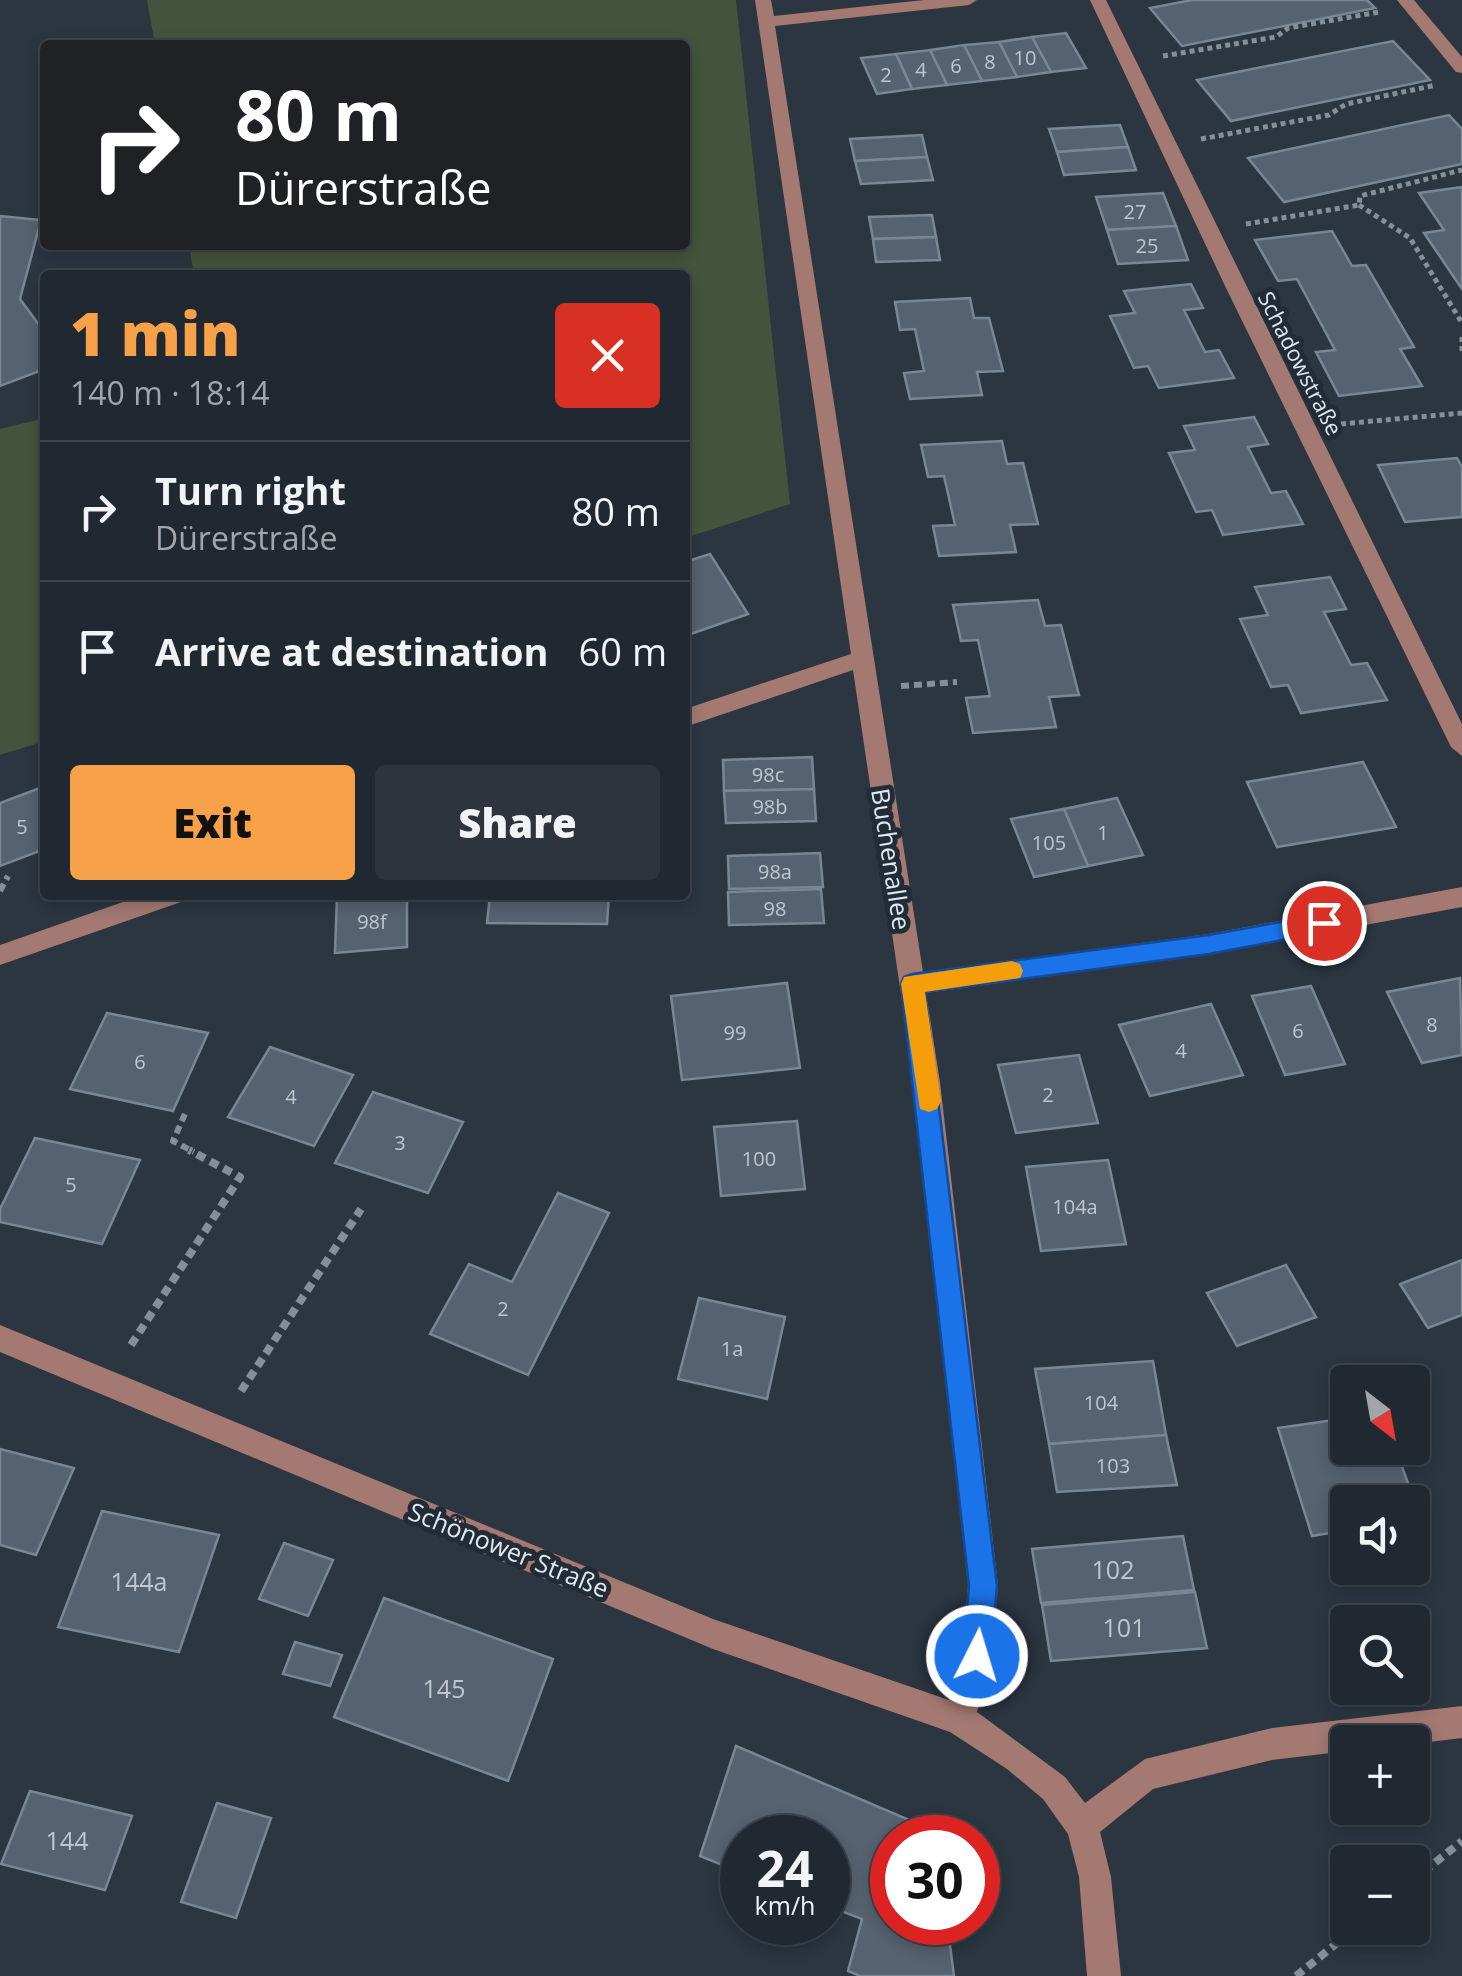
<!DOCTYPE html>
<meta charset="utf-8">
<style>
:root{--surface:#202831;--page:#2d343d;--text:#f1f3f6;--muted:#a2a6ab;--line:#3d444d;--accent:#f7a248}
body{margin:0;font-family:"Open Sans",sans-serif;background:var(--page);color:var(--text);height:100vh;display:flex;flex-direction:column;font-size:38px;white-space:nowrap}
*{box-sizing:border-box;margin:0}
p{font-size:32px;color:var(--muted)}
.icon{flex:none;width:55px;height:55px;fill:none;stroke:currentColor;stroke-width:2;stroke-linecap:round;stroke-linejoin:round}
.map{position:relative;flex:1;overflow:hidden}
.sheet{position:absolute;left:40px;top:270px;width:650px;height:630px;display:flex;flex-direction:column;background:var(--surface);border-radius:10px;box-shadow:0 5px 15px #0003,0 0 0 2px var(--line)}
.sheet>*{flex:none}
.top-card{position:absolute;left:40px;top:40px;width:650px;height:210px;border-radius:10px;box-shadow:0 5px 15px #0003,0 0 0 2px var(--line);background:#202124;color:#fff;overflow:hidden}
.needle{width:65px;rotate:149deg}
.buttons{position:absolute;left:1330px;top:1365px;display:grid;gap:20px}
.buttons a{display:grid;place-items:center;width:100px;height:100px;border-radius:10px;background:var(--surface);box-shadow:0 5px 15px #0003,0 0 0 2px var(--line);font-size:50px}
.speed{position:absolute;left:720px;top:1815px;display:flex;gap:20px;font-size:50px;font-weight:700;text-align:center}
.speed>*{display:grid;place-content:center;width:130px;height:130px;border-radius:50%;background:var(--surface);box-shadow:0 5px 15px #0003,0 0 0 2px var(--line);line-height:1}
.speed small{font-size:25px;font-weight:400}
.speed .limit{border:15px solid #d22;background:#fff;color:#111}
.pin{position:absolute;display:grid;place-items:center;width:85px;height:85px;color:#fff;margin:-42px;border:5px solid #fff;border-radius:50%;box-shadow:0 2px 10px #0007}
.me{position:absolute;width:110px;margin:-55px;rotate:5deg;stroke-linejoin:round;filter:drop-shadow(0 0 8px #0008)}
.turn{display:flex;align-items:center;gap:35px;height:210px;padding:0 30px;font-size:45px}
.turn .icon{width:130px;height:130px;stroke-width:2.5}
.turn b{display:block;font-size:70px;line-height:85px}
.round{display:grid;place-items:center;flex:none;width:105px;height:105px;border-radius:10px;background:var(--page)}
.headline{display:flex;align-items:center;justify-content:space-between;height:170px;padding:0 30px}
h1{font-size:60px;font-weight:800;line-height:75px;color:var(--accent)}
.button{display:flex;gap:20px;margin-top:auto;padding:20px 30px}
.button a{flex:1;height:115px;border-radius:10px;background:var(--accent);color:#111;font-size:40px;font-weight:800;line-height:115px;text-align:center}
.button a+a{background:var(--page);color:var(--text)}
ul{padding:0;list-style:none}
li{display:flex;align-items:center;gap:30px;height:140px;padding:0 30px;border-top:2px solid var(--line)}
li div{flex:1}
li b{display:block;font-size:38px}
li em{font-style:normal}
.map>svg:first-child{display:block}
.green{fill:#44533c}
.building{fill:#56626f;stroke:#798693;stroke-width:2.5}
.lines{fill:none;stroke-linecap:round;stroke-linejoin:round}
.path-far2{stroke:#858f98;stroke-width:5;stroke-dasharray:5 4;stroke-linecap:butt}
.path-far1{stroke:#858f98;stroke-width:6;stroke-dasharray:8 5;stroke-linecap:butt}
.path{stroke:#858f98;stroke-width:8;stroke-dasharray:9 6;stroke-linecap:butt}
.minor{fill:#a37972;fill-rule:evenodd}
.route{fill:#1a73e8;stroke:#114b97;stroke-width:2.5}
.slow{fill:#f59e0b}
.labels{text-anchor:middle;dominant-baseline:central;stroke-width:10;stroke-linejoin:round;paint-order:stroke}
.number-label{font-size:20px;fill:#bec7d0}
.far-street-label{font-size:22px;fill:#e1e9f0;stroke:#212c37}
.street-label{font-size:25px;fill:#e1e9f0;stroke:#212c37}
.near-number-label{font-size:25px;fill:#bec7d0}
</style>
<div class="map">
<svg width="1462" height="1976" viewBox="0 0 1462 1976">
<rect width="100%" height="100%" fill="#2b3641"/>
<g class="green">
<polygon points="147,0 736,0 790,504 685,538 685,275 194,275 189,245 685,245 685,45 155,45"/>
<polygon points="45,418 45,741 0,755 0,429"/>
</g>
<g class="building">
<polygon points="1192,0 1367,0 1375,8 1182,46 1150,8"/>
<polygon points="1066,33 1086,68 1051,72 1032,37"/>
<polygon points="1032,37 1051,72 1017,77 999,42"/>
<polygon points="1393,41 1430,80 1231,121 1197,80"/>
<polygon points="999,42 1017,77 982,81 964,45"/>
<polygon points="964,45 982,81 947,85 930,50"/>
<polygon points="930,50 947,85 912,89 896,54"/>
<polygon points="896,54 912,89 877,94 861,58"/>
<polygon points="1449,115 1462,129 1462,164 1284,202 1248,158"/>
<polygon points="1120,125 1128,147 1057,152 1049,129"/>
<polygon points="922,135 927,157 855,161 850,139"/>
<polygon points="1128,147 1136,170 1064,175 1057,152"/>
<polygon points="927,157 933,180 861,184 855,161"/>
<polygon points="1462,187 1462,289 1424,233 1444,230 1419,193"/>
<polygon points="1163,193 1176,226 1107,230 1096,197"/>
<polygon points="932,215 936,237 873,239 869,217"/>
<polygon points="0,216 41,220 20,299 45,333 45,369 0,386"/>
<polygon points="1176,226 1188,260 1118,264 1107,230"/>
<polygon points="1332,231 1352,266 1366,265 1414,347 1400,349 1422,386 1339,396 1316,352 1335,350 1319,320 1297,279 1278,281 1255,240"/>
<polygon points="936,237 940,260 876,262 873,239"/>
<polygon points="1191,284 1203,308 1184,310 1205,352 1219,350 1234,378 1159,388 1148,366 1134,368 1110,316 1135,313 1124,291"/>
<polygon points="970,298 974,318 989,318 1003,371 977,372 982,395 910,399 904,373 924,371 915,329 900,330 895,302"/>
<polygon points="1254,417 1268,444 1248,447 1271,493 1286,491 1303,524 1223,535 1212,510 1196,512 1169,453 1195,450 1184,426"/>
<polygon points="1002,441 1007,464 1023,463 1038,524 1010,525 1016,552 939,556 933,526 955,525 944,476 928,477 921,445"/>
<polygon points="1457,458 1462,467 1462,517 1405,522 1378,465"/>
<polygon points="710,554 748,614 685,636 685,562"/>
<polygon points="1330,577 1346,609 1324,612 1351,665 1367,663 1387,700 1301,713 1288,685 1271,687 1240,619 1268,615 1255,587"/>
<polygon points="1038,600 1045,626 1061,625 1079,695 1049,697 1056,727 973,733 966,698 990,696 978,640 961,641 953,605"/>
<polygon points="812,757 814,789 724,791 723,760"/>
<polygon points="1363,762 1396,827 1277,847 1247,782"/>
<polygon points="45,786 45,849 0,866 0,803"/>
<polygon points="814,789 816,821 726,823 724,791"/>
<polygon points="1117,798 1143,855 1088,866 1064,809"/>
<polygon points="1064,809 1088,866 1034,877 1011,819"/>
<polygon points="820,853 823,887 729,889 728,856"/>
<polygon points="821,889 824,923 729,925 728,892"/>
<polygon points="337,895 407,895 407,947 335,953"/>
<polygon points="490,895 609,895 607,924 487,923"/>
<polygon points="1460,978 1462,1055 1422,1063 1387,992"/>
<polygon points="787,983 800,1068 682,1080 671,996"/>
<polygon points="1311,986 1345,1064 1285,1075 1252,996"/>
<polygon points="1211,1004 1243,1075 1150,1096 1119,1025"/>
<polygon points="107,1013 208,1033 173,1111 70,1089"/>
<polygon points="270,1047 353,1075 314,1146 228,1117"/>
<polygon points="1079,1055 1098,1123 1016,1133 998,1065"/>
<polygon points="373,1092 463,1122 428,1193 335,1163"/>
<polygon points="797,1121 805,1189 721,1196 714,1127"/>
<polygon points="35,1138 140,1160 102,1244 0,1222 0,1209"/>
<polygon points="1108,1160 1126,1244 1041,1251 1026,1167"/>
<polygon points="558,1193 609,1213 528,1375 430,1334 469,1264 512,1282"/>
<polygon points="1462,1260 1462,1315 1428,1328 1400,1284"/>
<polygon points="1286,1265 1316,1317 1237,1346 1207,1293"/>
<polygon points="699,1298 785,1317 767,1399 678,1379"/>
<polygon points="1153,1361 1166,1435 1049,1444 1035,1369"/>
<polygon points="1348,1418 1348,1448 1395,1448 1421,1518 1412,1520 1412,1502 1348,1502 1348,1530 1312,1536 1278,1428"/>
<polygon points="1166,1435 1177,1485 1057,1492 1049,1444"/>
<polygon points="0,1449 74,1468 36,1555 0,1545"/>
<polygon points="102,1511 219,1535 179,1652 58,1627"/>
<polygon points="1183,1536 1194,1590 1041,1603 1032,1549"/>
<polygon points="284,1543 333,1560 308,1616 259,1599"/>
<polygon points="1195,1592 1207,1648 1051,1661 1042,1605"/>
<polygon points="384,1598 553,1659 508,1781 334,1717"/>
<polygon points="295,1642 342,1655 330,1686 283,1674"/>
<polygon points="736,1746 935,1831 935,1838 892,1838 892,1922 947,1922 954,1976 860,1976 848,1971 862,1919 828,1906 828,1838 742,1838 742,1873 700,1856"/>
<polygon points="30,1791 132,1816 105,1890 1,1864"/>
<polygon points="217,1803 271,1818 236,1918 181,1902"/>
</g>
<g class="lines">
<g class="path-far2">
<polyline points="1163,56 1276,37 1288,28 1379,12"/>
<polyline points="1201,139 1329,115 1346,104 1436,85"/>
<polyline points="1359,205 1410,238 1462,323"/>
<polyline points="1246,224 1359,205 1360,196 1462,170"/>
<polyline points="1462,337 1462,351"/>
<polyline points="1341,424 1462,413"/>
</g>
<g class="path-far1">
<polyline points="901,686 957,682"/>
<polyline points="0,891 8,876"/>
<polyline points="185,1114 173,1141 194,1152"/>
</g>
<g class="path">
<polyline points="131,1345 240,1177 189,1150"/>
<polyline points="241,1391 361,1209"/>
<polyline points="1412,1881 1462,1841"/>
<polyline points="1296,1976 1356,1928"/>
</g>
<g class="minor">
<polygon points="755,0 771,0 774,16 924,0 977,0 969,5 775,26 923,972 1209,934 1462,887 1462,907 1209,954 926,993 940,1082 998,1586 992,1656 977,1712 1065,1777 1085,1803 1145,1759 1272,1728 1462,1706 1462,1738 1412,1744 1348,1742 1348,1751 1272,1760 1153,1789 1100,1832 1111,1877 1121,1976 1087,1976 1079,1877 1068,1834 1043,1799 1007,1769 950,1732 713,1649 0,1352 0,1325 713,1619 949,1700 962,1656 968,1586 914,1082 853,670 685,727 685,709 851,654"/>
<polygon points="1090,0 1106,0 1462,724 1462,756 1451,747 1226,288"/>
<polygon points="1397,0 1414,0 1462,57 1462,73 1456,72"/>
<polygon points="143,895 184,895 181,902 0,965 0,945"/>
</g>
</g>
<polygon class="route" points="1324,914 1335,923 1324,932 1209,954 925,992 997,1586 991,1656 987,1666 977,1670 967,1666 963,1656 969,1586 901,984 904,977 912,974 1209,935"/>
<polygon class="slow" points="1012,961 1020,964 1023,971 1020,978 925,992 941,1101 937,1109 929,1112 920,1109 901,984 904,977"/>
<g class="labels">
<g class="number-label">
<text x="1025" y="57">10</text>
<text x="990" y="61">8</text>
<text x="956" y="65">6</text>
<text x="921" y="69">4</text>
<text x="886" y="74">2</text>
<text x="1135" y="211">27</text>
<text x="1147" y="245">25</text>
<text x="768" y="774">98c</text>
<text x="770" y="806">98b</text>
<text x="22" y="826">5</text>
<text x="1103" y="832">1</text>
<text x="1049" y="842">105</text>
<text x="775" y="871">98a</text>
<text x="775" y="908">98</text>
<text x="372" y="921">98f</text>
<text x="1432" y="1024">8</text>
<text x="1298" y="1030">6</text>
<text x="735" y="1032">99</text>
<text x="1181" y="1050">4</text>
<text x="140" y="1061">6</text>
<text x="1048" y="1094">2</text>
<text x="291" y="1096">4</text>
<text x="400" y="1142">3</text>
<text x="759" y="1158">100</text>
<text x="71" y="1184">5</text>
<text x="1075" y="1206">104a</text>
<text x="503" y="1308">2</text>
<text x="732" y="1348">1a</text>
<text x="1101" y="1402">104</text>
<text x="1113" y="1465">103</text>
</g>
<g class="far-street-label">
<text transform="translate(1301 363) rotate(63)">Schadowstraße</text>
</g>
<g class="street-label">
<text transform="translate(892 859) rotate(81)">Buchenallee</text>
<text transform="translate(509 1549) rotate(22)">Schönower Straße</text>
</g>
<g class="near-number-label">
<text x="1113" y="1569">102</text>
<text x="139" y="1581">144a</text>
<text x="1124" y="1627">101</text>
<text x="444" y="1688">145</text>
<text x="67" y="1840">144</text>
</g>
</g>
</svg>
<div class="buttons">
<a><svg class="needle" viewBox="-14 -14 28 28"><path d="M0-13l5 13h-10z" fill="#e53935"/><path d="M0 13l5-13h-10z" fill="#a2a6ab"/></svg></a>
<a><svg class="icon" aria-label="sound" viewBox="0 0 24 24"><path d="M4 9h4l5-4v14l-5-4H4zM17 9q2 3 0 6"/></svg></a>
<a><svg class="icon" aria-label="search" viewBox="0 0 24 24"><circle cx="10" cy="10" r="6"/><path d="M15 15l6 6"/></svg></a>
<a>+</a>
<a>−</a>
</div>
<div class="speed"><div>24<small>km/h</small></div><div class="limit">30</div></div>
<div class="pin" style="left:1324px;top:923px;background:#d93025"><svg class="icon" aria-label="arrive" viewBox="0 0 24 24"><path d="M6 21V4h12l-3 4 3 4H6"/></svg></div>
<svg class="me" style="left:977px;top:1656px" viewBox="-20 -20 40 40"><circle r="17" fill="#1a73e8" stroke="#fff" stroke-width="3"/><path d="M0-11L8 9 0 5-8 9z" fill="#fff"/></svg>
<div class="top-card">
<div class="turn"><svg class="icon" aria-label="right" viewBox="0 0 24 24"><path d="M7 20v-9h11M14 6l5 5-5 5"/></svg><div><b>80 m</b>Dürerstraße</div></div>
</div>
<section class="sheet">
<div class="headline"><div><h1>1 min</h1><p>140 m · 18:14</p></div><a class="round" style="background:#d93025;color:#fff"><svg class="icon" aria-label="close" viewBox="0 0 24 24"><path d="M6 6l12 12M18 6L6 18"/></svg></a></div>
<ul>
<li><svg class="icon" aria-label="right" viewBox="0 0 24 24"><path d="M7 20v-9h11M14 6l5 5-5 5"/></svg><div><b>Turn right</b><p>Dürerstraße</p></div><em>80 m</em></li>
<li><svg class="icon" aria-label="arrive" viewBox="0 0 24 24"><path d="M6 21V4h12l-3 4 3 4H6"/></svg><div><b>Arrive at destination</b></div><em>60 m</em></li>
</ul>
<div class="button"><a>Exit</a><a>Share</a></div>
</section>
</div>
